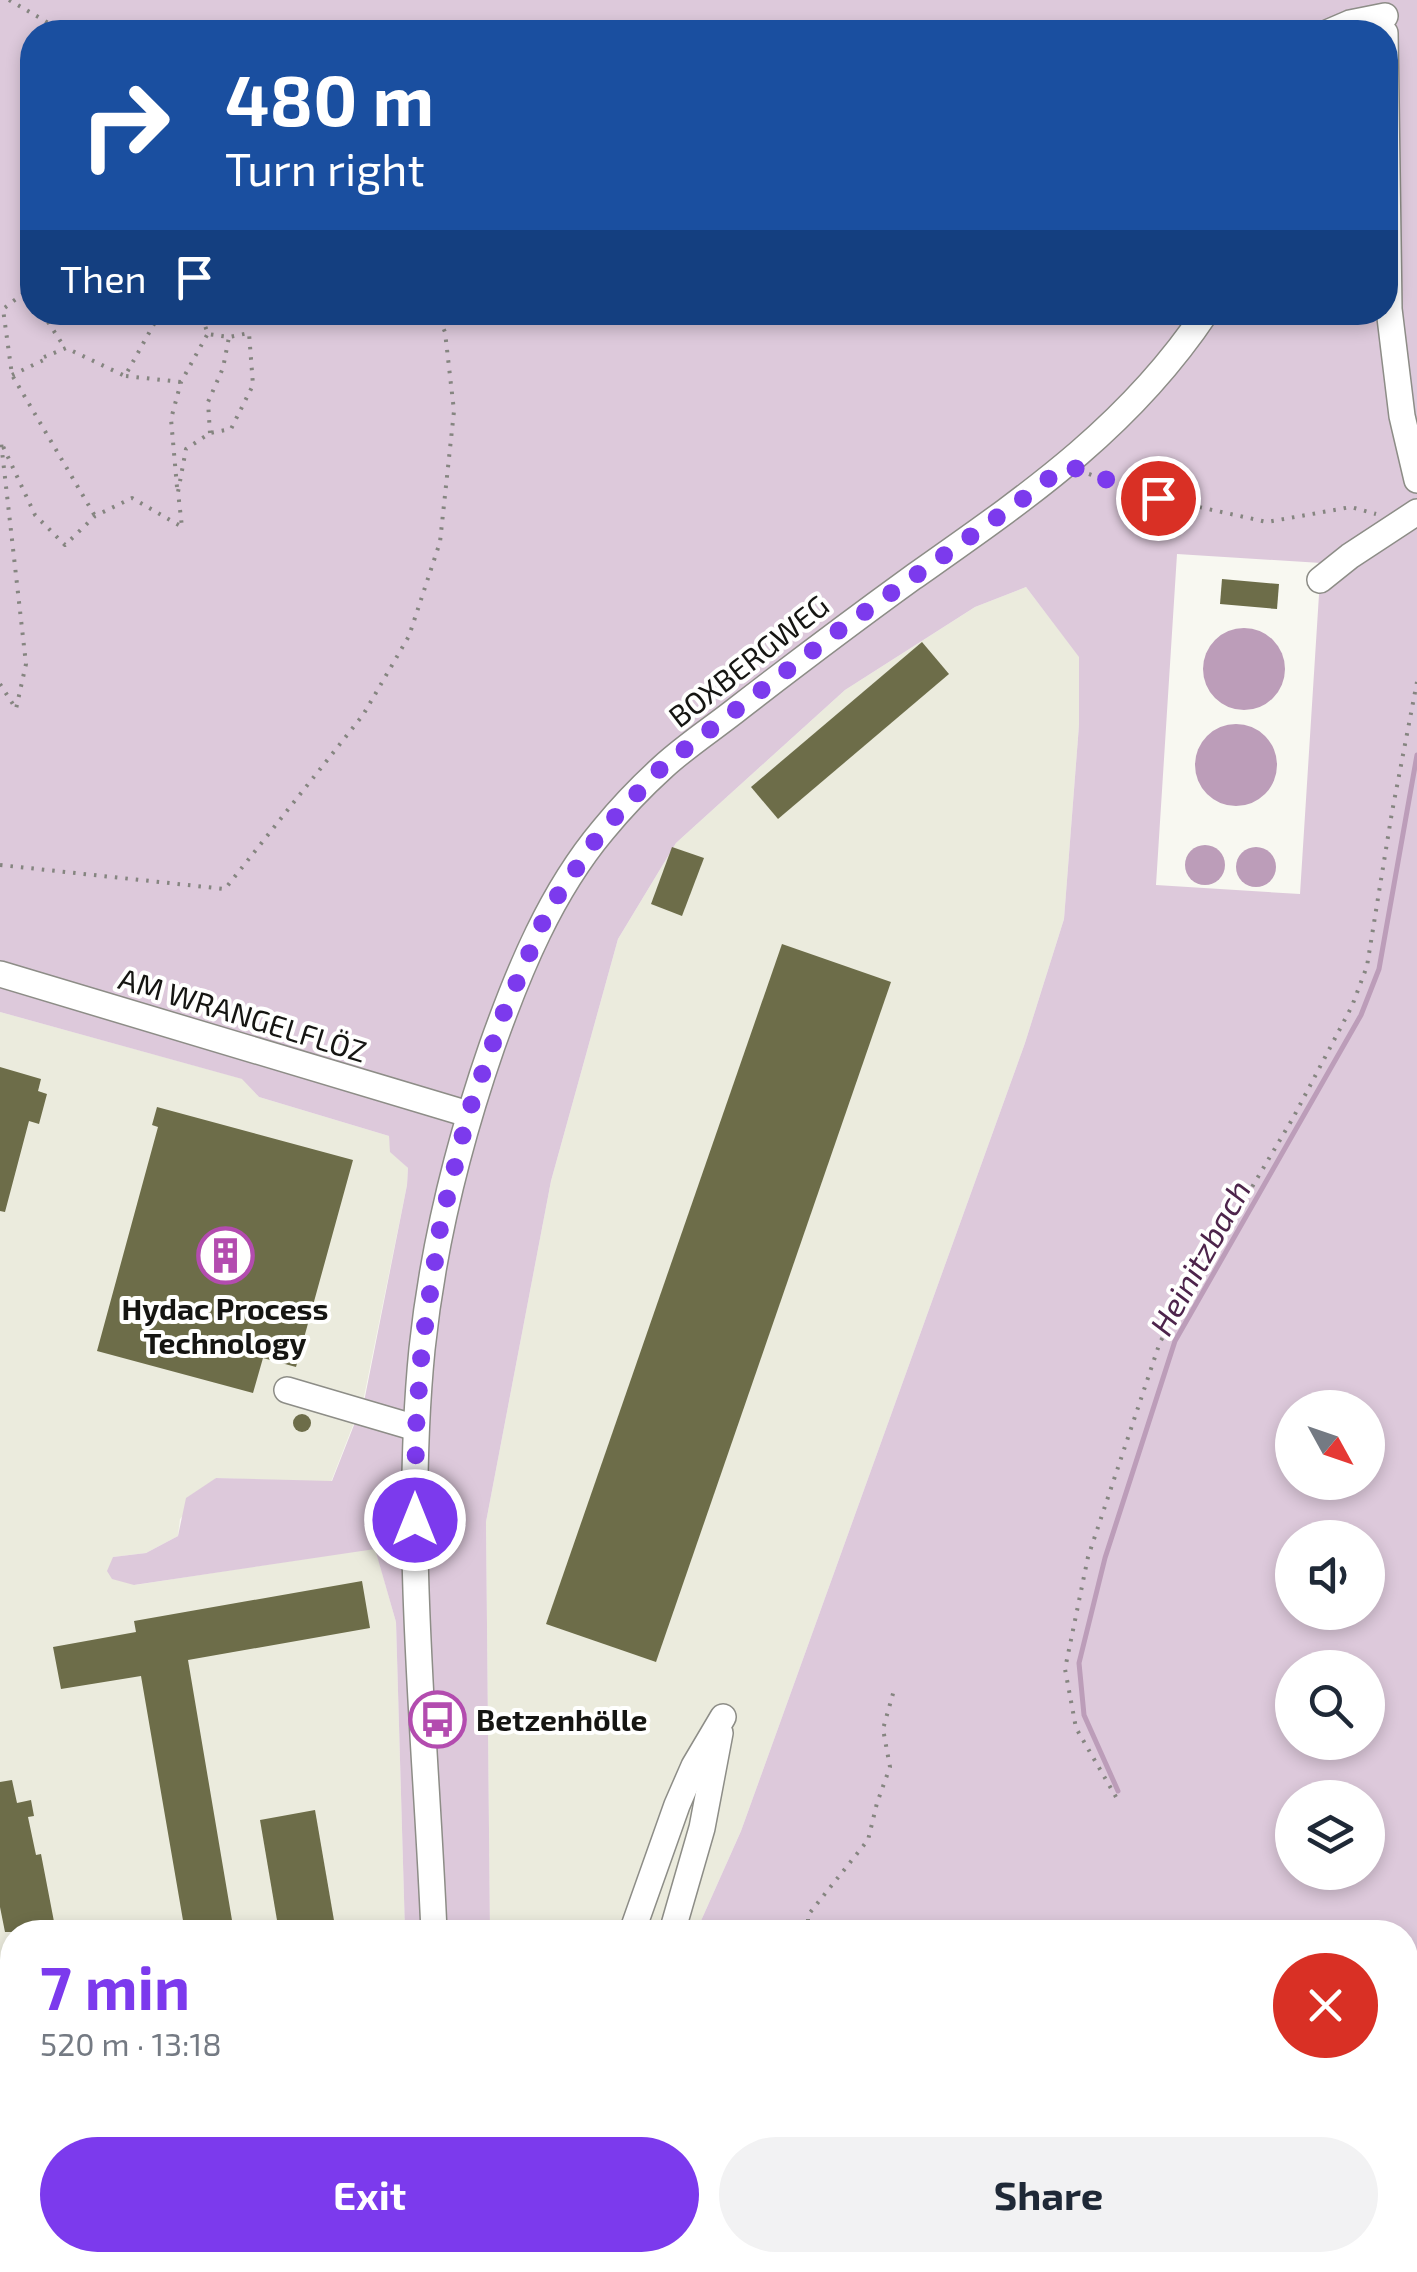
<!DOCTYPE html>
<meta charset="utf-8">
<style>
:root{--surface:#fff;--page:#f2f2f3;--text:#1f2937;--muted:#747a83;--accent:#7c3aed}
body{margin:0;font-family:"Exo 2",sans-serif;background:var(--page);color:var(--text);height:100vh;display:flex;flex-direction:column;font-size:38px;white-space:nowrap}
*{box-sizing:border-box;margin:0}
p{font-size:32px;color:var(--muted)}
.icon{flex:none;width:55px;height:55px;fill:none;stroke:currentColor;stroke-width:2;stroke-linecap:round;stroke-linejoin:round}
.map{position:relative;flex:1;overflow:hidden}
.panel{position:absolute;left:0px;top:1920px;width:1418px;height:352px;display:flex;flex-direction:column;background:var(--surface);border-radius:40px 40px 0 0;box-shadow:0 5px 15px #0003}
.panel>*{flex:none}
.top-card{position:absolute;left:20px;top:20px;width:1378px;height:305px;border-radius:40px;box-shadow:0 5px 15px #0003;background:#1a4fa0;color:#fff;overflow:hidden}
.needle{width:65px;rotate:130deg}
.buttons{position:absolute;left:1275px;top:1390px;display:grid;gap:20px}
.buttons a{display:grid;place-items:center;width:110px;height:110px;border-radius:50%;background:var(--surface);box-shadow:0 5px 15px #0003;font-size:50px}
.pin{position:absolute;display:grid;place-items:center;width:85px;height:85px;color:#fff;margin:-42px;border:5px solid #fff;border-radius:50%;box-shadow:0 2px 10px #0007}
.me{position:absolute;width:110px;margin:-55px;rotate:0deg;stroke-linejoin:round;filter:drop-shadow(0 0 8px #0008)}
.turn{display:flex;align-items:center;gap:35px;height:210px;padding:0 40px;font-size:45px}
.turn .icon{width:130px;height:130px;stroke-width:2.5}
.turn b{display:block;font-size:70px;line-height:85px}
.then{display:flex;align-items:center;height:95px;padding:0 40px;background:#0003;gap:20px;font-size:38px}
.round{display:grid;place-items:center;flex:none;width:105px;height:105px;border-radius:52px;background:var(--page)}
.overview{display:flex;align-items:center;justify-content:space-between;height:170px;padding:0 40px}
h1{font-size:60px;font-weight:700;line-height:75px;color:var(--accent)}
.primary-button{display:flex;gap:20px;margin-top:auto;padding:20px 40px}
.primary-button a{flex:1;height:115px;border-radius:60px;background:var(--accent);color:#fff;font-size:40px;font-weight:700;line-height:115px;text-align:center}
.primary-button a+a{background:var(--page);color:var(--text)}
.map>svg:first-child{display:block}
.built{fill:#ebebdd}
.green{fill:#ddc9db;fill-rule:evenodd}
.water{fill:#bc9db9}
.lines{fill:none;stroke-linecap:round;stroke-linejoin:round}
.stream{stroke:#bc9db9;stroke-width:5}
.building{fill:#6d6d49}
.minor-casing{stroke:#8d8d87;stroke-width:28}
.path{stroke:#858580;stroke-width:4;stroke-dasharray:2.5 8;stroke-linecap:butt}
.minor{stroke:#fff;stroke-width:25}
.route{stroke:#7c3aed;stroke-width:18;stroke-dasharray:0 32.4}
.labels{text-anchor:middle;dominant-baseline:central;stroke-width:8;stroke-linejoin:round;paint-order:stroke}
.street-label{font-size:30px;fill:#151512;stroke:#fffffe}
.poi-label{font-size:30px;font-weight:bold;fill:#151512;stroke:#fffffe}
.water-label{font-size:32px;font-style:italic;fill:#4d244b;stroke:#fffffe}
</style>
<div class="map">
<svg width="1417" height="2272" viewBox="0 0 1417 2272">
<rect width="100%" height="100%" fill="#f8f8f1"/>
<g class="built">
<polygon points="1026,587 1079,656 1079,725 1064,919 1025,1043 741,1831 696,1932 490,1932 486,1522 551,1181 618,939 676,843 845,690 975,607"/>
<polygon points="0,1012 243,1079 259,1097 389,1136 391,1152 408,1168 407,1185 364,1397 331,1482 216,1478 180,1519 178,1536 146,1553 113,1557 135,1585 375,1548 396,1622 405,1932 12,1932 12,2138 0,2140"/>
<polygon points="12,2174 12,2260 275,2260 277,2269 373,2270 373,2272 0,2272 0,2176"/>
<polygon points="530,2260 1074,2260 1072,2272 528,2272"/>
</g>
<g class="green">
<path d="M0,0h1417v2272h-367l-42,-12h397v-328h-709l45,-101 284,-788 39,-124 15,-194v-68l-53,-70 -51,20 -130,83 -169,153 -58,96 -67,242 -65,341 4,410h-85l-9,-310 -21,-73 -241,36 -22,-6 -5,-8 6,-14 33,-4 32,-17 8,-38 30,-20 116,3 33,-84 42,-212 1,-17 -18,-16 -1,-16 -130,-39 -17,-18 -242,-67zM32,32h1353v280h-1353zM1177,554l144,9 -21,331 -144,-9zM1292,1408h76v74h-76zM1292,1538h76v74h-76zM1292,1668h76v74h-76zM1292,1798h76v74h-76z"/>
<polygon points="374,2260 415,2260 415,2272 373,2272"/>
<polygon points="466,2260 530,2260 527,2272 465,2272"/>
</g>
<g class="water">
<circle cx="1244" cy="669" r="41"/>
<circle cx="1236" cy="765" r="41"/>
<circle cx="1205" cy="865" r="20"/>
<circle cx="1256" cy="867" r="20"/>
</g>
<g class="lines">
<polyline class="stream" points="1118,1791 1084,1715 1079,1663 1105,1558 1175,1341 1361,1015 1379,969 1417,755"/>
</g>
<g class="building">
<polygon points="1222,579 1279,584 1277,609 1220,604"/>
<polygon points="922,642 949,674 778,819 751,787"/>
<polygon points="672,847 704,858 682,916 651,904"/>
<polygon points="782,944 891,982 656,1662 546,1624"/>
<polygon points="0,1067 41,1079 38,1091 47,1094 39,1124 29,1121 5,1212 0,1211"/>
<polygon points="157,1107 353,1160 296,1367 263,1358 253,1393 97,1351 158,1127 152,1125"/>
<circle cx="302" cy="1423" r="9"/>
<polygon points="362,1581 370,1628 188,1660 234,1932 185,1932 141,1676 61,1689 53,1647 136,1632 134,1621"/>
<polygon points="12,1780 17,1803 31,1800 34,1816 28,1817 36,1855 41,1854 56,1932 5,1932 0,1907 0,1782"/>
<polygon points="315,1810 336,1932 279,1932 260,1820"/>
</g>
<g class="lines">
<defs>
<g id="minor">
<polyline points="1329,32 1350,23 1385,16"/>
<polyline points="1385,33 1389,309 1402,416 1417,480"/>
<polyline points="1320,580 1350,556 1417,512"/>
<polyline points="0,974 468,1114"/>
<polyline points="287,1390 416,1428"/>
<path d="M434,1932c-8,-193 -31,-390 -12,-583 11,-104 36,-205 70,-303 27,-76 59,-154 111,-216 18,-22 39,-44 60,-63 24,-22 52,-40 77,-60 57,-44 114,-87 172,-129 112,-79 216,-149 294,-266"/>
<polyline points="632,1932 677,1805 694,1766 723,1717"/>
<polyline points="672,1932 702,1828 720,1733"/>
<polyline points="0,2156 12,2154"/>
<polyline points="442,2272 442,2260"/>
</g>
</defs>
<use href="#minor" class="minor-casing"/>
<g class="path">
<polyline points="9,0 64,32"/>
<polyline points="32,287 3,309 12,375 95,516"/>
<polyline points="46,312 46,319 65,348"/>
<polyline points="646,312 684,317 691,312"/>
<polyline points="44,357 66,348 125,376 154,324 158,312"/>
<polyline points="12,375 48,358"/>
<polyline points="126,376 181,382"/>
<polyline points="210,433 208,402 223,368 229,337"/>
<polyline points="1089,474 1158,498 1267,522 1351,507 1376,514"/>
<polyline points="177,487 171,419 181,382 207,335"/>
<polyline points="0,684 16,709 26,664 1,442 35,515 65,545 95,516 132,498 182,527 178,492 186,449 210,433 231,429 253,385 249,333 229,337 208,334 200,312"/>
<polyline points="0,865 225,889 363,715 409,636 440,542 454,411 445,332 436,312"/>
<polyline points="1116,1797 1076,1728 1065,1669 1088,1557 1160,1342 1293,1118 1352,1006 1367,966 1392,812 1417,682"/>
<polyline points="808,1932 808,1915 868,1840 877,1803 890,1767 883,1729 894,1690"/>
<polyline points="1138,2260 1147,2272"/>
</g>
<use href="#minor" class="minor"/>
</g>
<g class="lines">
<polyline class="route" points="415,1520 416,1428 422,1346 441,1222 468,1114 504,1012 548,910 601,832 663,766 838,631 1020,501 1066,465 1158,498"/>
</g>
<defs>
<symbol id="building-ring" viewBox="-11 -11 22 22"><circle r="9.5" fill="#fffffe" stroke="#b34caf" stroke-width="1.5"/><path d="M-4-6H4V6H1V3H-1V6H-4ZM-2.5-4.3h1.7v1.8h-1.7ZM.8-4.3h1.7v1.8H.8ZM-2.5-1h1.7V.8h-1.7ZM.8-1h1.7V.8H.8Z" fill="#b34caf"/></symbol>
<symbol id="bus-ring" viewBox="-11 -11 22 22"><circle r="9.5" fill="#fffffe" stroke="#b34caf" stroke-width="1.5"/><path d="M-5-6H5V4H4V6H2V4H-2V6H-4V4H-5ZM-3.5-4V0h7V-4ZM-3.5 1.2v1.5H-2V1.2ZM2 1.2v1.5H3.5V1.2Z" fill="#b34caf"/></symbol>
</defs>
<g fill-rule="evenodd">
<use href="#building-ring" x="194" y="1224" width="63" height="63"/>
<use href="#bus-ring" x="406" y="1688" width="63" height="63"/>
</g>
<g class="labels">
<g class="street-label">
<text transform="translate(748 660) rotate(-38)">BOXBERGWEG</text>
<text transform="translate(243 1014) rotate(17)">AM WRANGELFLÖZ</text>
</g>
<g class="poi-label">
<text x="225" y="1308">Hydac Process<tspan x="225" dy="34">Technology</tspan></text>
<text x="476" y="1719" text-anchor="start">Betzenhölle</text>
</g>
<g class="water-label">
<text transform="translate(1199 1257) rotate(-61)">Heinitzbach</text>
</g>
</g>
</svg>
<div class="buttons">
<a><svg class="needle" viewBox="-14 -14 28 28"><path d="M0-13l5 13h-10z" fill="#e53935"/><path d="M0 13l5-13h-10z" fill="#747a83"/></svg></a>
<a><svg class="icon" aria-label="sound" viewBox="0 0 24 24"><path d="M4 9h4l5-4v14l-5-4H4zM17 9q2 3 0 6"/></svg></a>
<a><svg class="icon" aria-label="search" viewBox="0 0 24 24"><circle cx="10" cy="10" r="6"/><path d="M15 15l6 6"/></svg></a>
<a><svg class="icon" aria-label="layers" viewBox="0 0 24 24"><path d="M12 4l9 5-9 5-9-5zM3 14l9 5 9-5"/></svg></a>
</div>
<div class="pin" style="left:1158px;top:498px;background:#d93025"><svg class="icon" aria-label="arrive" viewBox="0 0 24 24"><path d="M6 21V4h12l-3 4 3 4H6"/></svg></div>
<svg class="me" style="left:415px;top:1520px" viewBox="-20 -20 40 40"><circle r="17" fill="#7c3aed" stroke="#fff" stroke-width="3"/><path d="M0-11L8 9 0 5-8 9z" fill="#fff"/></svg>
<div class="top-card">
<div class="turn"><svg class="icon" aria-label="right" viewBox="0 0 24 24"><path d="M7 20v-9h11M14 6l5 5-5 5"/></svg><div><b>480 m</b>Turn right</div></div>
<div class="then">Then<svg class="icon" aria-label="arrive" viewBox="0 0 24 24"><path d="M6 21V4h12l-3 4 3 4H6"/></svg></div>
</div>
<section class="panel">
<div class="overview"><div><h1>7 min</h1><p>520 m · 13:18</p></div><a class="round" style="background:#d93025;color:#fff"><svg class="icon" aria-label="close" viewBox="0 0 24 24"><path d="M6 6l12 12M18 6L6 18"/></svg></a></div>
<div class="primary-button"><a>Exit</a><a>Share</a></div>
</section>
</div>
